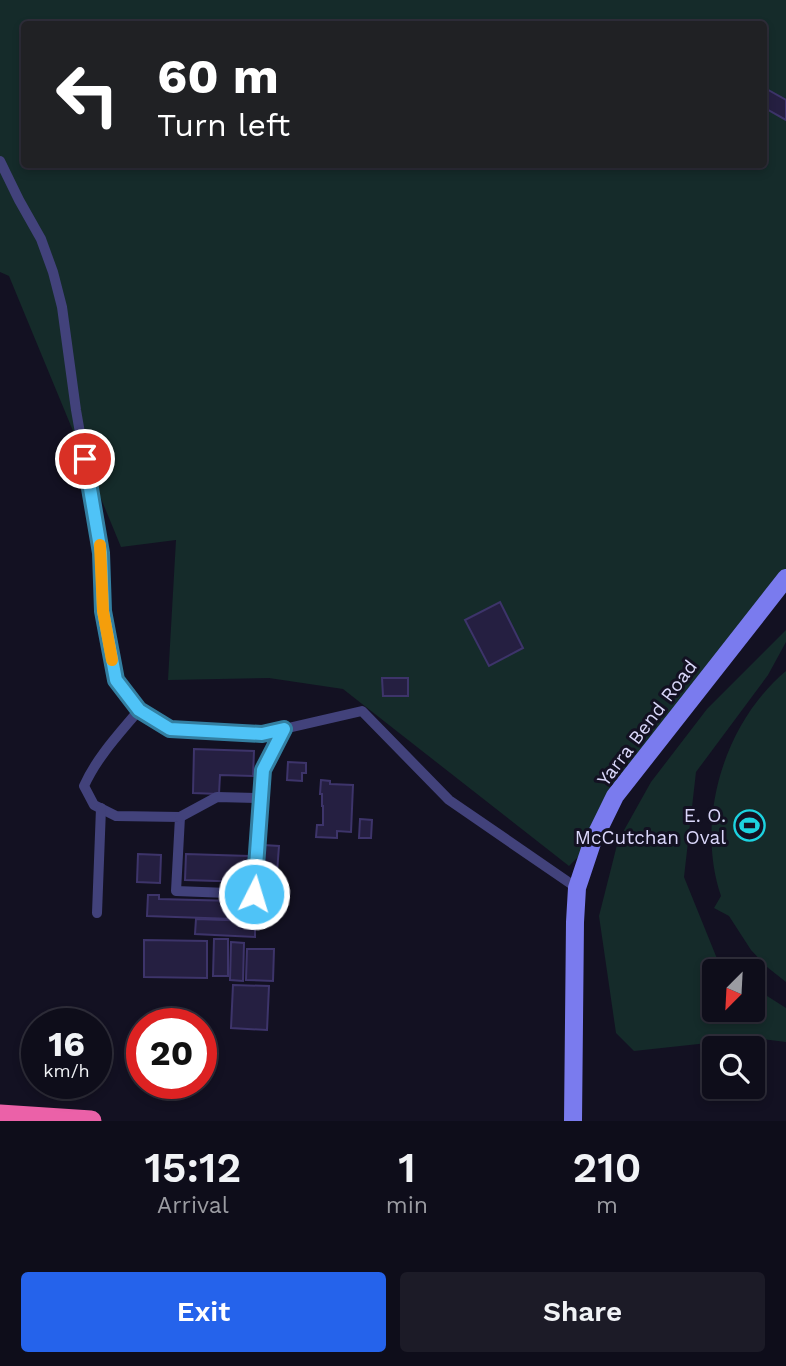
<!DOCTYPE html>
<style>
:root{--surface:#0e0d1a;--page:#1c1b27;--text:#f1f3f6;--muted:#9b9ca2;--line:#2e2d39;--accent:#2563eb}
body{margin:0;font-family:"Work Sans",sans-serif;background:var(--page);color:var(--text);height:100vh;display:flex;flex-direction:column;font-size:26px;white-space:nowrap}
*{box-sizing:border-box;margin:0}
p{font-size:23px;color:var(--muted)}
.icon{flex:none;width:38px;height:38px;fill:none;stroke:currentColor;stroke-width:2;stroke-linecap:round;stroke-linejoin:round}
.map{position:relative;height:1121px;overflow:hidden}
.drawer{display:flex;flex-direction:column;background:var(--surface);flex:1}
.drawer>*{flex:none}
.hud{position:absolute;left:21px;top:21px;width:746px;height:147px;border-radius:7px;box-shadow:0 4px 10px #0003,0 0 0 2px var(--line);background:#202124;color:#fff;overflow:hidden}
.needle{width:46px;rotate:204deg}
.fabs{position:absolute;left:702px;top:959px;display:grid;gap:14px}
.fabs a{display:grid;place-items:center;width:63px;height:63px;border-radius:7px;background:var(--surface);box-shadow:0 4px 10px #0003,0 0 0 2px var(--line);font-size:35px}
.speed{position:absolute;left:21px;top:1008px;display:flex;gap:14px;font-size:35px;font-weight:700;text-align:center}
.speed>*{display:grid;place-content:center;width:91px;height:91px;border-radius:50%;background:var(--surface);box-shadow:0 4px 10px #0003,0 0 0 2px var(--line);line-height:1}
.speed small{font-size:18px;font-weight:400}
.speed .limit{border:10px solid #d22;background:#fff;color:#111}
.pin{position:absolute;display:grid;place-items:center;width:60px;height:60px;color:#fff;margin:-30px;border:4px solid #fff;border-radius:50%;box-shadow:0 2px 7px #0007}
.me{position:absolute;width:77px;margin:-38px;rotate:5deg;stroke-linejoin:round;filter:drop-shadow(0 0 5px #0008)}
.turn{display:flex;align-items:center;gap:24px;height:147px;padding:0 21px;font-size:32px}
.turn .icon{width:91px;height:91px;stroke-width:2.5}
.turn b{display:block;font-size:49px;line-height:60px}
.eta{display:flex;justify-content:space-evenly;align-items:center;height:119px;text-align:center}
.eta b{font-size:42px;font-weight:600;line-height:49px}
.button{display:flex;gap:14px;margin-top:auto;padding:14px 21px}
.button a{flex:1;height:80px;border-radius:7px;background:var(--accent);color:#fff;font-size:28px;font-weight:600;line-height:80px;text-align:center}
.button a+a{background:var(--page);color:var(--text)}
.map>svg:first-child{display:block}
.green{fill:#152b2a;fill-rule:evenodd}
.building{fill:#251f41;stroke:#3d346a;stroke-width:2}
.lines{fill:none;stroke-linecap:round;stroke-linejoin:round}
.lane{stroke:#42427b;stroke-width:10}
.secondary{stroke:#7a7bee;stroke-width:18}
.highway{stroke:#eb61a8;stroke-width:21}
.route-casing{stroke:#337fa1;stroke-width:18}
.route{stroke:#4fc3f7;stroke-width:12}
.slow{stroke:#f59e0b;stroke-width:12}
.labels{text-anchor:middle;dominant-baseline:central;stroke-width:6;stroke-linejoin:round;paint-order:stroke}
.street-label{font-size:19px;fill:#dad7fa;stroke:#131122}
.poi-label{font-size:19px;fill:#dad7fa;stroke:#131122;text-anchor:end}
</style>
<div class="map">
<svg width="786" height="1121" viewBox="0 0 786 1121">
<rect width="100%" height="100%" fill="#131122"/>
<g class="green">
<path d="M0,0h786v578l-171,218 -23,47 -23,23 -226,-177 -74,-11 -101,2 8,-140 -55,7 -112,-271 -9,-4zM24,24h739v140h-739z"/>
<polygon points="786,630 786,642 768,675 696,772 684,877 720,966 728,971 714,971 714,1010 752,1010 753,987 786,1008 786,1042 754,1038 634,1051 616,1033 599,916 618,841 651,782 707,709"/>
<path d="M786,671v311l-19,-15 -16,-17 -22,-34 -15,-8 7,-12c-26,-77 3,-173 65,-225z"/>
</g>
<g class="building">
<polygon points="763,87 786,100 786,120 763,107"/>
<polygon points="500,602 523,648 489,666 465,620"/>
<polygon points="382,678 408,678 408,696 383,696"/>
<polygon points="194,749 254,751 253,776 220,775 219,794 193,793"/>
<polygon points="288,762 306,763 306,773 302,773 302,781 287,780"/>
<polygon points="321,780 330,781 330,784 353,785 351,832 337,831 337,838 316,837 317,825 323,825 323,806 322,806 322,794 320,794"/>
<polygon points="360,819 372,820 371,838 359,838"/>
<polygon points="263,845 279,846 275,899 259,898"/>
<polygon points="138,854 161,855 160,883 137,882"/>
<polygon points="186,854 249,856 249,882 185,880"/>
<polygon points="148,895 159,895 159,899 235,901 234,919 147,916"/>
<polygon points="257,908 275,909 274,921 256,920"/>
<polygon points="196,919 255,921 255,937 195,934"/>
<polygon points="214,939 228,939 228,976 213,976"/>
<polygon points="144,940 207,941 207,978 144,977"/>
<polygon points="231,942 244,943 243,981 230,980"/>
<polygon points="247,949 274,949 273,981 246,980"/>
<polygon points="233,985 269,986 267,1030 231,1028"/>
</g>
<g class="lines">
<g class="lane">
<polyline points="0,161 19,200 41,239 53,272 62,307 76,410 101,553 103,611 116,680 139,710 170,729 262,734 362,711 449,800 577,888"/>
<path d="M139,710c-20,24 -42,47 -55,76l10,19 22,11 64,1 -4,74 78,3 9,-124 21,-41"/>
<polyline points="180,817 217,797 261,798"/>
<polyline points="97,913 101,808"/>
</g>
<polyline class="secondary" points="573,1121 575,922 577,888 592,843 615,796 786,578"/>
<polyline class="highway" points="0,1115 91,1121"/>
</g>
<g class="lines">
<defs>
<polyline id="route" points="85,459 101,553 103,611 116,680 139,710 170,729 262,734 284,729 263,770 254,894"/>
</defs>
<use href="#route" class="route-casing"/>
<use href="#route" class="route"/>
<polyline class="slow" points="100,545 103,611 112,660"/>
</g>
<defs>
<symbol id="stadium-ring" viewBox="-11 -11 22 22"><circle r="9.5" fill="#131122" stroke="#1dd3e0" stroke-width="1.5"/><path d="M0-5a6.5 5 0 1 0 0 10a6.5 5 0 1 0 0-10ZM-3.5-1.8h7v3.6h-7Z" fill="#1dd3e0"/></symbol>
</defs>
<g fill-rule="evenodd">
<use href="#stadium-ring" x="732" y="808" width="35" height="35"/>
</g>
<g class="labels">
<g class="street-label">
<text transform="translate(647 723) rotate(-53)">Yarra Bend Road</text>
</g>
<g class="poi-label">
<text x="726" y="815">E. O.<tspan x="726" dy="22">McCutchan Oval</tspan></text>
</g>
</g>
</svg>
<div class="fabs">
<a><svg class="needle" viewBox="-14 -14 28 28"><path d="M0-13l5 13h-10z" fill="#e53935"/><path d="M0 13l5-13h-10z" fill="#9b9ca2"/></svg></a>
<a><svg class="icon" aria-label="search" viewBox="0 0 24 24"><circle cx="10" cy="10" r="6"/><path d="M15 15l6 6"/></svg></a>
</div>
<div class="speed"><div>16<small>km/h</small></div><div class="limit">20</div></div>
<div class="pin" style="left:85px;top:459px;background:#d93025"><svg class="icon" aria-label="arrive" viewBox="0 0 24 24"><path d="M6 21V4h12l-3 4 3 4H6"/></svg></div>
<svg class="me" style="left:254px;top:894px" viewBox="-20 -20 40 40"><circle r="17" fill="#4fc3f7" stroke="#fff" stroke-width="3"/><path d="M0-11L8 9 0 5-8 9z" fill="#fff"/></svg>
<div class="hud">
<div class="turn"><svg class="icon" aria-label="left" viewBox="0 0 24 24"><path d="M17 20v-9H6M10 6l-5 5 5 5"/></svg><div><b>60 m</b>Turn left</div></div>
</div>
</div>
<section class="drawer">
<div class="eta">
<div><b>15:12</b><p>Arrival</p></div>
<div><b>1</b><p>min</p></div>
<div><b>210</b><p>m</p></div>
</div>
<div class="button"><a>Exit</a><a>Share</a></div>
</section>
